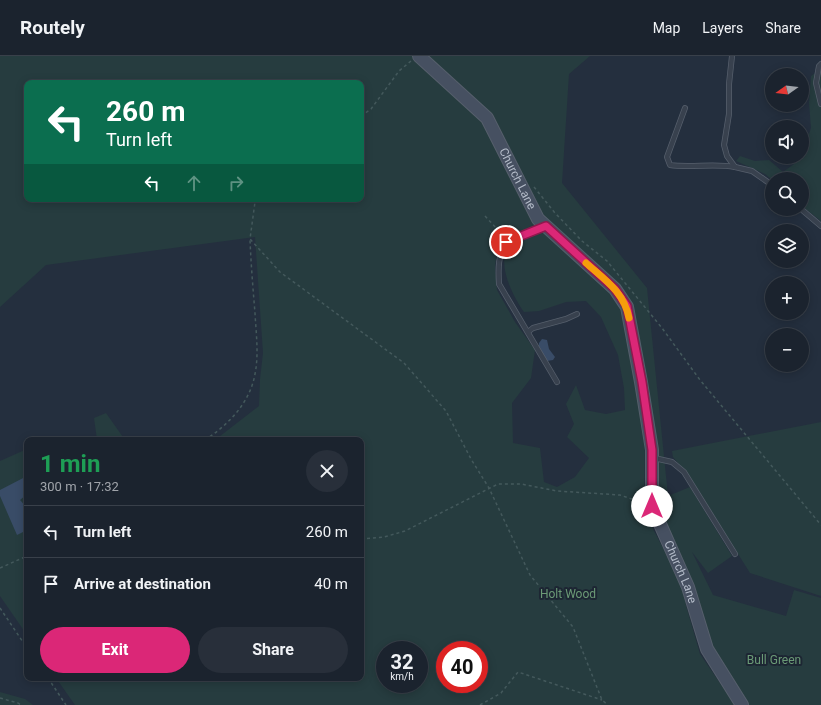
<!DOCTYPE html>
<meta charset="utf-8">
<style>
:root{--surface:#1b232e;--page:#282f3a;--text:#f1f3f6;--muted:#a0a4aa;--line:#39404a;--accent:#db2777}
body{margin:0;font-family:Roboto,sans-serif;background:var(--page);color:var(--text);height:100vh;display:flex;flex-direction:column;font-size:15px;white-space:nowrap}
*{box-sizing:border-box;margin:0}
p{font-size:13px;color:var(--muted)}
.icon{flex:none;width:22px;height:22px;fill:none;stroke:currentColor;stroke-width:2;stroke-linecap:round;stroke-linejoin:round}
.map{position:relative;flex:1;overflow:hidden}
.sheet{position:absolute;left:24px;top:381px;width:340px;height:244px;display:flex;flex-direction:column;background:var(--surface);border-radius:8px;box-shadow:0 2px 10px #0003,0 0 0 1px var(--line)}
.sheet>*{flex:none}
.banner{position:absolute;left:24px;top:24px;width:340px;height:122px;border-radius:8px;box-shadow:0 2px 10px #0003,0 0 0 1px var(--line);background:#0b6e4f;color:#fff;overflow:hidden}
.needle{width:26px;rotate:256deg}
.controls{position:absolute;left:765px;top:12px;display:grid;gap:8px}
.controls a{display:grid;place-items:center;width:44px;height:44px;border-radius:50%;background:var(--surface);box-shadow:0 2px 10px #0003,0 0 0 1px var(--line);font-size:20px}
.speed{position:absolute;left:376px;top:585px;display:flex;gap:8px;font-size:20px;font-weight:700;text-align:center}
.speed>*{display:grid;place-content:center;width:52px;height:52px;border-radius:50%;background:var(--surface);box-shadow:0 2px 10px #0003,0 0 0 1px var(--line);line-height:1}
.speed small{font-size:10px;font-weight:400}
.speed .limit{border:6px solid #d22;background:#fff;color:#111}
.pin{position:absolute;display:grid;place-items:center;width:34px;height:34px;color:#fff;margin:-17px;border:2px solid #fff;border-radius:50%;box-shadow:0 1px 4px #0007}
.me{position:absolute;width:44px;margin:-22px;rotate:0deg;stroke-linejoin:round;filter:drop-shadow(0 0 3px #0008)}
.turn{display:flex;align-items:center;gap:14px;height:84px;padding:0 16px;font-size:18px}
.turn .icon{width:52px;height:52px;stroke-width:2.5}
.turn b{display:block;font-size:28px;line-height:34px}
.lanes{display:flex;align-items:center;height:38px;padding:0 16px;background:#0003;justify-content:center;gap:20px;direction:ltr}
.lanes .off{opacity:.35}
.round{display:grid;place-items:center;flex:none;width:42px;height:42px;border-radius:21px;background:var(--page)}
.overview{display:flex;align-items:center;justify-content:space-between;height:68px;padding:0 16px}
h1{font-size:24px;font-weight:700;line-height:30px;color:#1e9e55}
.button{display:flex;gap:8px;margin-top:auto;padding:8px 16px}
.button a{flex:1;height:46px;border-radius:24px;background:var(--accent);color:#fff;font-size:16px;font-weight:700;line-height:46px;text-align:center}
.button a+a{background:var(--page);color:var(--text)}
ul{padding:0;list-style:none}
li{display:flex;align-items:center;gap:12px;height:52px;padding:0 16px;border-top:1px solid var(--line)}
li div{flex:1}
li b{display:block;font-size:15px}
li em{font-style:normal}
header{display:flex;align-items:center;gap:24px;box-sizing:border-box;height:56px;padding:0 20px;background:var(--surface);border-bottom:1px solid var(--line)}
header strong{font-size:19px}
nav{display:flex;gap:22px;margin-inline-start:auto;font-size:14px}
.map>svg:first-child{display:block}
.green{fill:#263c3f;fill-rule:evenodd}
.water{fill:#394c67}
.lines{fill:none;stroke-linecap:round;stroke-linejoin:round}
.lane-casing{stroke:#565f6c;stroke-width:6}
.secondary-casing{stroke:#565f6c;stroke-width:14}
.path{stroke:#44595c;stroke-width:1.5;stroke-dasharray:3 3;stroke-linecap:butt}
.lane{stroke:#38414e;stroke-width:4.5}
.secondary{stroke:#465061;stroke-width:12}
.route-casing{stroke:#8e194d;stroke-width:10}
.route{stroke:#db2777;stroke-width:7}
.slow{stroke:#f59e0b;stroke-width:7}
.labels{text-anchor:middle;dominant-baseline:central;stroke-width:4;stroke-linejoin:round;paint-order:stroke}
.street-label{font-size:12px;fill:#b4bcc9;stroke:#1d2633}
.park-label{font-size:12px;fill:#6b9a76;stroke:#1d2633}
</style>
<header>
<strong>Routely</strong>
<nav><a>Map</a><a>Layers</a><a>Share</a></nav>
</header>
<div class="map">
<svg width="821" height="649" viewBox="0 0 821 649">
<rect width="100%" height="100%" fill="#242f3e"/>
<g class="green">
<path d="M0,0h416l69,65 22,47 30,59 -28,11 -12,-4 1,7 -3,26 2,23 18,32 20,28 -4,28 -19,25 1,40 27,5 4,34 13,5 18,-10 14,-19 -22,-21 7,-13 -8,-20 10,-19 9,25 21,4 19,-4 -1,-22 -6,-33 -17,-38 -15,-16 -20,1 -27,9 -15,1c-11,-16 -30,-51 -13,-68 4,-4 26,-10 32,-12l70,62 11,21 21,118 -1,79 36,68 7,29 13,45 35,51h-660l-19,-27h305v-238h-146l44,-34 1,-27 3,-26 -8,-116 -209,28 -46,42zM27,27h334v116h-334zM385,594h34v34h-34zM445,594h34v34h-34z"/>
<polygon points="426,0 590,0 569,18 562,127 647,232 668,440 690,431 732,500 708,517 692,496 713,539 786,560 794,534 821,542 821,649 746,649 713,592 656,450 633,257 544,162 492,61"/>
<polygon points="821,13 821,165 802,150 802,123 772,123 772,124 765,118 736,105 740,100 755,105 769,104 783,116 794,108 796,101 802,101 802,89 808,81 811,72 809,47 811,20"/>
<polygon points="106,357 125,384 97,384 94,362"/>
<polygon points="821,366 821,540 750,517 691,423 673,401 672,395"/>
<polygon points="27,393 27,579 0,540 0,405"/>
<polygon points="0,636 25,643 33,649 0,649"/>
</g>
<g class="water">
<polygon points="542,283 547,284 549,293 555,301 553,304 547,305 539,292 539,287"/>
<polygon points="27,420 27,438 20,444 27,452 27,474 17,479 0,440 0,434"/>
</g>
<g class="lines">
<defs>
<g id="lane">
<polyline points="732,0 729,28 729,58 724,89 727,100 735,111 752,115 772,129"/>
<polyline points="821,8 819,10 816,27 821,48"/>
<path d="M685,52l-18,49 3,8c21,3 44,-2 65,2"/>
<polyline points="801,153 821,170"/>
<path d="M545,171l-39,15c-8,14 -8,26 -7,42l58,98"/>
<polyline points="528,276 533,272 566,263 577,258"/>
<polyline points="654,402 672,406 684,416 735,498"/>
</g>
<g id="secondary">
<path id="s1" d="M419,0l68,62 51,101 77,70 12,18 14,75 11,68v56l36,81 19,62 35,56"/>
</g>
</defs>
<use href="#lane" class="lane-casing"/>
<use href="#secondary" class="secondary-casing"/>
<g class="path">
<polyline points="361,60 371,53 399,15 411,5"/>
<polyline points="534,131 555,157 582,185 607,205 662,272 700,324 821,469"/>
<polyline points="258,143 255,146 250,183 280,216 404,307 446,355 471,403 489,432 530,519 573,571 602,644 608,649"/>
<polyline points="485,160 498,174 503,181"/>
<path d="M205,384c23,-15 45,-37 50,-66 4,-20 1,-41 0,-61 -2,-24 -4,-49 -5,-73"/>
<polyline points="361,483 384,481 405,475 498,428 521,428 557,435 620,439 643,447"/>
<polyline points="0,512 27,500"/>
<polyline points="0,552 27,592"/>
<polyline points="48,622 66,649"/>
<polyline points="0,642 18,647 21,649"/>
<polyline points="480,649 501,637 518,616 602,644"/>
</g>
<use href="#lane" class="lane"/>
<use href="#secondary" class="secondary"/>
</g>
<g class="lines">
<defs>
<polyline id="route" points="506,186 546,170 615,233 627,250 642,326 652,394 652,450"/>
</defs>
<use href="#route" class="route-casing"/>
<use href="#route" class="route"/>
<path class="slow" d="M586,207c19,17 38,29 43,55"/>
</g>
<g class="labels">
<g class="street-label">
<text stroke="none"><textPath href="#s1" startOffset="160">Church Lane</textPath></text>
<text stroke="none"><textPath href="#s1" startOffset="604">Church Lane</textPath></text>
</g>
<g class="park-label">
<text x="568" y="538">Holt Wood</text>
<text x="774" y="604">Bull Green</text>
</g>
</g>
</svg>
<div class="controls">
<a><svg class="needle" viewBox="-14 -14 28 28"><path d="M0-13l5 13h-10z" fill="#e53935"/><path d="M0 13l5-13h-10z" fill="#a0a4aa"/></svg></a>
<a><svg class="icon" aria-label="sound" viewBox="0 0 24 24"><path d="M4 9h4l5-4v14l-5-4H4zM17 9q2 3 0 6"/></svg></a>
<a><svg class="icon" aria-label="search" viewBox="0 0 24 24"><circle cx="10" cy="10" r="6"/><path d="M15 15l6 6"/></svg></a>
<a><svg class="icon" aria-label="layers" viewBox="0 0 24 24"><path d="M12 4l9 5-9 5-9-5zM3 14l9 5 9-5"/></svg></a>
<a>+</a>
<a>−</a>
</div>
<div class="speed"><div>32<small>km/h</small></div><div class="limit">40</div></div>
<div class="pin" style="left:506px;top:186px;background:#d93025"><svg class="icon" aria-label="arrive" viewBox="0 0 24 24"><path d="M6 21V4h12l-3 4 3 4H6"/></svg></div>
<svg class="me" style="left:652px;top:450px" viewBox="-20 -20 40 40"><circle r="19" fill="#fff"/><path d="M0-13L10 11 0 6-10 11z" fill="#db2777"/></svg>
<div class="banner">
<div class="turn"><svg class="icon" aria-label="left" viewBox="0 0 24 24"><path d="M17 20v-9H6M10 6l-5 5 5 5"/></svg><div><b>260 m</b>Turn left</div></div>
<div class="lanes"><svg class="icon" aria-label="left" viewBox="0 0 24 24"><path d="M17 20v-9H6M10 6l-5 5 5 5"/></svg><svg class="icon off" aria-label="ahead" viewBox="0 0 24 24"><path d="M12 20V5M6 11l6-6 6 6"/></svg><svg class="icon off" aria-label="right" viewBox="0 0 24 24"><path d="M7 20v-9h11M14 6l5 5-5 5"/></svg></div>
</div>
<section class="sheet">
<div class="overview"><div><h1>1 min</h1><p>300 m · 17:32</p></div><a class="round"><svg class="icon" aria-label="close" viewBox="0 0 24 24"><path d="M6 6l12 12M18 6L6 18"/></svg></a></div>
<ul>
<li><svg class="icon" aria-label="left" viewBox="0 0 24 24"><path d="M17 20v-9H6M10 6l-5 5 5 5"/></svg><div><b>Turn left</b></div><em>260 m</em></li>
<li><svg class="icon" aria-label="arrive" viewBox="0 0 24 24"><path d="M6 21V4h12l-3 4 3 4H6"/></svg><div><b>Arrive at destination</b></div><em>40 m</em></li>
</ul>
<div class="button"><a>Exit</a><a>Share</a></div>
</section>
</div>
